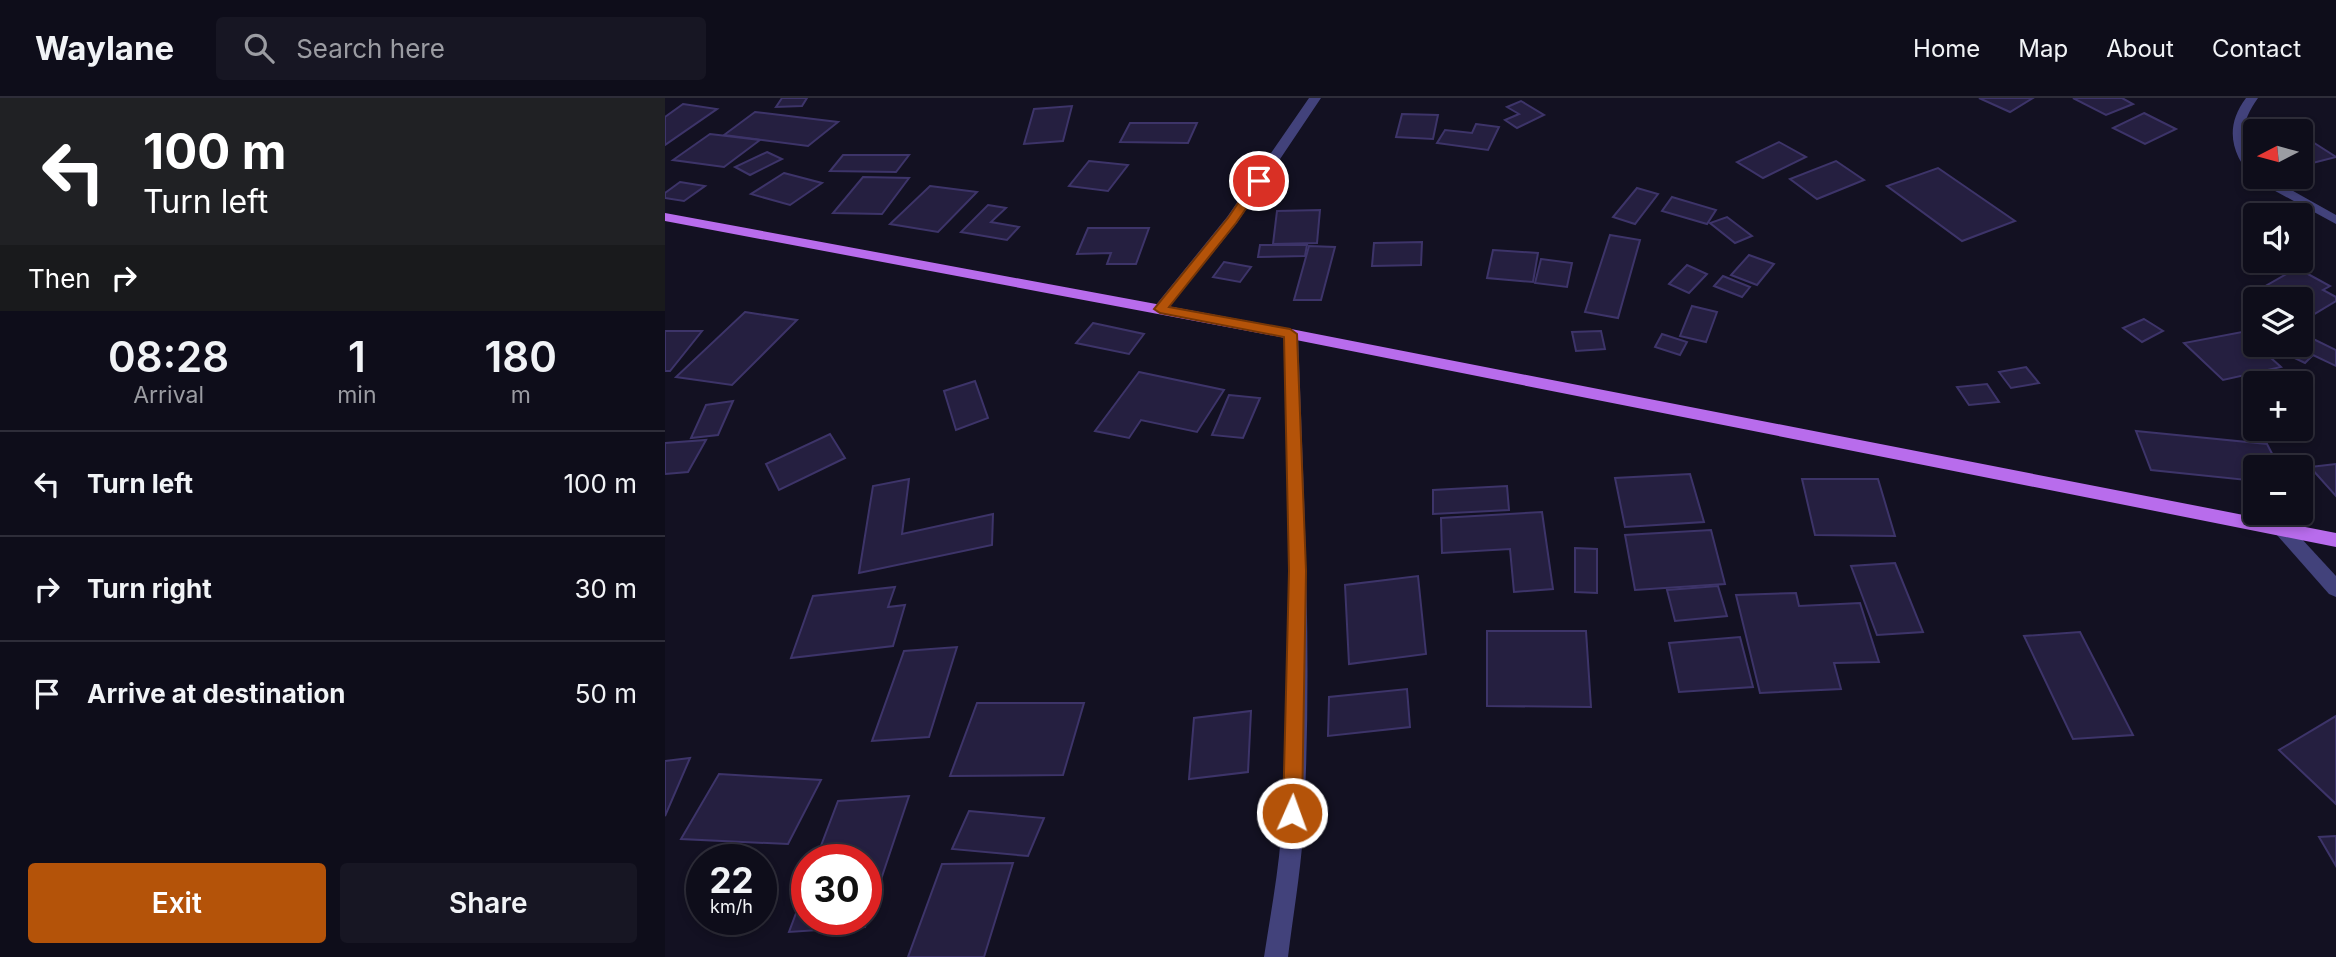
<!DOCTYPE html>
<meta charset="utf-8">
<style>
:root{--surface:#0e0d1a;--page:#171623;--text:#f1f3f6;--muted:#9b9ca2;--line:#2e2d39;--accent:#b45309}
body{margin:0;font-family:Inter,sans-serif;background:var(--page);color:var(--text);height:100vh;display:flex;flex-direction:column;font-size:26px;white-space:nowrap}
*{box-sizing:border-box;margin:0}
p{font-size:23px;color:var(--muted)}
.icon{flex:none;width:38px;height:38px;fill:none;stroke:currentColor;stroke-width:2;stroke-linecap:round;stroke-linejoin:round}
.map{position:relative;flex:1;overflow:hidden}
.sheet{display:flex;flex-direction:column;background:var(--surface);width:665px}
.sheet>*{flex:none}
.top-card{background:#202124;color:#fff;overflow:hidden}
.needle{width:46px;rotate:264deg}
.buttons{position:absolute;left:1578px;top:21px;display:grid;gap:14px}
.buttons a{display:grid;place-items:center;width:70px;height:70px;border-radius:7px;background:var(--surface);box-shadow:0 4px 10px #0003,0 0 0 2px var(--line);font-size:35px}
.speed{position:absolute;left:21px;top:746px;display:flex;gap:14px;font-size:35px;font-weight:700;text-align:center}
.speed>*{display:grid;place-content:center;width:91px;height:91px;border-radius:50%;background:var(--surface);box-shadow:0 4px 10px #0003,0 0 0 2px var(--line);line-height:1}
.speed small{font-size:18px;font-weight:400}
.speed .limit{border:10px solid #d22;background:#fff;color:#111}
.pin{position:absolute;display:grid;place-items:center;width:60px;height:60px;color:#fff;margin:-30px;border:4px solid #fff;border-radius:50%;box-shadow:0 2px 7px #0007}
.me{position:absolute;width:77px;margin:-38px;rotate:2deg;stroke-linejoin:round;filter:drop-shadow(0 0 5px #0008)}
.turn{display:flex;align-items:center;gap:24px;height:147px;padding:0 28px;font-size:32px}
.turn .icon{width:91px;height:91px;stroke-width:2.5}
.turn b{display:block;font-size:49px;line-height:60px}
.then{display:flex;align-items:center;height:66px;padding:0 28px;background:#0003;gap:14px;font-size:26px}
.eta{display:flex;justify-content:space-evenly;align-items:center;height:119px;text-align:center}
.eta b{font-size:42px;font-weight:600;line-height:49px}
.button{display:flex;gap:14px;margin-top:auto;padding:14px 28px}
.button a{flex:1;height:80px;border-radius:7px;background:var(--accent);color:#fff;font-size:28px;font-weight:600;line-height:80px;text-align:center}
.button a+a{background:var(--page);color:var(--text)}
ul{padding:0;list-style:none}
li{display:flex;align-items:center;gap:21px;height:105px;padding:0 28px;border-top:2px solid var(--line)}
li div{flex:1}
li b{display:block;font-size:26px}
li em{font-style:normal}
header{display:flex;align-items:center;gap:42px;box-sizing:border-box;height:98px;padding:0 35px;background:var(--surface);border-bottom:2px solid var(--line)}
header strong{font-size:33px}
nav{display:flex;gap:38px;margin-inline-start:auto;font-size:24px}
.search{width:490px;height:63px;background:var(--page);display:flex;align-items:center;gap:18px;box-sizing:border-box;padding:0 24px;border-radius:7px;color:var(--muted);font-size:26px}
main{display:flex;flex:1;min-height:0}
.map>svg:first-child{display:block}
.building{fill:#251f40;stroke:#3d3469;stroke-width:2}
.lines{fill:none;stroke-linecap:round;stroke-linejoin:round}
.minor{fill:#42427b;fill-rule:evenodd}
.major{fill:#b86cec;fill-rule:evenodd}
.route{fill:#b45309;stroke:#753606;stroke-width:2}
</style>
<header>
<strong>Waylane</strong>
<div class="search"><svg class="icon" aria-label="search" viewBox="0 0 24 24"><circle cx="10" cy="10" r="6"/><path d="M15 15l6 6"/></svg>Search here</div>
<nav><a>Home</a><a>Map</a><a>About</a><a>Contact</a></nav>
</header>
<main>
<section class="sheet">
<div class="top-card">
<div class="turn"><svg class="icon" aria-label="left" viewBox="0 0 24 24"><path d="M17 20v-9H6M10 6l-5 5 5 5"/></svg><div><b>100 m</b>Turn left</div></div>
<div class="then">Then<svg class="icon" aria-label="right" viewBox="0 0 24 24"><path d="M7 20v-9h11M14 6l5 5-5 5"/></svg></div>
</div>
<div class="eta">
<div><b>08:28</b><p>Arrival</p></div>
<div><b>1</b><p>min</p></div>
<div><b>180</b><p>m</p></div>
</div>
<ul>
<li><svg class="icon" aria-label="left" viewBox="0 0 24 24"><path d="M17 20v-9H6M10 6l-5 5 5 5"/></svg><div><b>Turn left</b></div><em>100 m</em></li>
<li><svg class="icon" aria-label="right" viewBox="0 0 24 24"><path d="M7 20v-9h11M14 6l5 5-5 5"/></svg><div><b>Turn right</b></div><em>30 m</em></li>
<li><svg class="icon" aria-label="arrive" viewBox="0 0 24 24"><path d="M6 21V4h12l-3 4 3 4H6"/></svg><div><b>Arrive at destination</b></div><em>50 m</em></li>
</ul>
<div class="button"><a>Exit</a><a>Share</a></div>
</section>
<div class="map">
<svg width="1671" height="859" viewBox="0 0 1671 859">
<rect width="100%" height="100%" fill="#131122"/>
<g class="building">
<polygon points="117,0 142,0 137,8 111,9"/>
<polygon points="1314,0 1368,0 1345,14"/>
<polygon points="1408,0 1457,0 1468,6 1441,17"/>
<polygon points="856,3 879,17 852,30 840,22 854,16 842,9"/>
<polygon points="18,6 52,11 0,47 0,19"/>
<polygon points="407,8 398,43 359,46 369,11"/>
<polygon points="90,14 173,24 143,48 59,37"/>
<polygon points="1479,15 1511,31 1480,46 1448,30"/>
<polygon points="737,16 773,17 768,41 731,39"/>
<polygon points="465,25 532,25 523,45 455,44"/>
<polygon points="811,26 834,29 823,52 772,45 780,32 807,35"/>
<polygon points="45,36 95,42 59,69 8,62"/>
<polygon points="1643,41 1671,59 1636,68 1636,43"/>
<polygon points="1114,44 1141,59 1098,80 1072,64"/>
<polygon points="102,54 117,61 85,77 70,69"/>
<polygon points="178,57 244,57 231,74 165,73"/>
<polygon points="424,63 463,67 443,93 404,88"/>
<polygon points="1171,63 1199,82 1152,101 1125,81"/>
<polygon points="1273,70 1350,123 1297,143 1222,88"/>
<polygon points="119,75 157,85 125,107 86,96"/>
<polygon points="198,79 244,80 217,116 168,115"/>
<polygon points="15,84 40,88 19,103 0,100 0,95"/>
<polygon points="265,88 312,94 273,134 225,126"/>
<polygon points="972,90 993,96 970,126 948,119"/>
<polygon points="1007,99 1051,112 1042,126 997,113"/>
<polygon points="323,107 341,110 326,124 354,129 342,142 296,134"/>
<polygon points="655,112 652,145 608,146 612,113"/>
<polygon points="1062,119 1087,138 1070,145 1045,125"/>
<polygon points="423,130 484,130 471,166 442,166 446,155 412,156"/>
<polygon points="945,137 975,142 953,220 920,214"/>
<polygon points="757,144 756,167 707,168 709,145"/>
<polygon points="595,147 642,147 640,158 593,159"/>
<polygon points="644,148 670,149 656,202 629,202"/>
<polygon points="828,152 873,155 868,184 822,180"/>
<polygon points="1084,157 1109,166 1092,187 1066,177"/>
<polygon points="876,161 907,165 902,189 870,185"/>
<polygon points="559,164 586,169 575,184 548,179"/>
<polygon points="1022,167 1042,176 1024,195 1004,186"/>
<polygon points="1632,170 1665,188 1658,192 1671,199 1671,203 1646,218 1636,213 1636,201 1616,201 1597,190"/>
<polygon points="1058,178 1085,189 1077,199 1049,188"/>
<polygon points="1027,208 1052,214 1041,244 1015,238"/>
<polygon points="80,214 132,222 67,287 11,279"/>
<polygon points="1479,221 1498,233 1477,244 1458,230"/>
<polygon points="428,225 479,236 464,256 411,245"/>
<polygon points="0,233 37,233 5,273 0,273"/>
<polygon points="936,233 940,251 911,253 907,234"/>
<polygon points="1577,234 1616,269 1558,282 1519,245"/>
<polygon points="1636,235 1671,252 1671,268 1648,257 1640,265 1607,249 1636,247"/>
<polygon points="997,236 1022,244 1015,257 990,249"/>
<polygon points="1361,269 1374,285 1346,290 1334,274"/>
<polygon points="474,274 559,292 532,334 476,322 464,340 430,333"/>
<polygon points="310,283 323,320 291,332 279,293"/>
<polygon points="1322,286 1334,304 1304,307 1292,289"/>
<polygon points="564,297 595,300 578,340 547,337"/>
<polygon points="68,303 53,337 26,340 41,307"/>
<polygon points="1471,333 1602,346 1614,369 1591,369 1591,383 1486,372"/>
<polygon points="165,336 180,360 114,392 101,366"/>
<polygon points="41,342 23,374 0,376 0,345"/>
<polygon points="1671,366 1671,398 1645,369"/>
<polygon points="1025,376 1039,424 960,429 950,380"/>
<polygon points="244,381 237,436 328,416 327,447 194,475 208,388"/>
<polygon points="1137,381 1213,381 1230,438 1150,437"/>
<polygon points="842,388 844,412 768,416 768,392"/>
<polygon points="877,414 888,491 849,494 845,451 777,455 776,420"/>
<polygon points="1046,432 1060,486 970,492 960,437"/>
<polygon points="910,450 932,451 932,495 910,494"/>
<polygon points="1230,465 1258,534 1212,537 1186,468"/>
<polygon points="753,478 761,556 684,566 680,487"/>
<polygon points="1053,488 1062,518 1010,523 1002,492"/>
<polygon points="230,489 223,509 240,507 228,548 126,560 148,498"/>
<polygon points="1131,495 1134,508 1195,505 1214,564 1169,565 1176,591 1095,595 1071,497"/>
<polygon points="822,533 921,533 926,609 822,608"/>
<polygon points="1415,534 1468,637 1408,641 1359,538"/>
<polygon points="1075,539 1088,589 1014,594 1004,545"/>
<polygon points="292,549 264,639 207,643 239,553"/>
<polygon points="742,591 745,629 663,638 664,599"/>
<polygon points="312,605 419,605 398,677 285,678"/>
<polygon points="586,613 583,674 524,681 529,620"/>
<polygon points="1671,618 1671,706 1614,652"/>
<polygon points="25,660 0,718 0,663"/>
<polygon points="54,676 156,682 123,746 16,741"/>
<polygon points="244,698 200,829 124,834 142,786 142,821 201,821 201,761 151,761 173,703"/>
<polygon points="304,713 379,720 363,758 287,751"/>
<polygon points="1671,738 1671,768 1654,739"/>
<polygon points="348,765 319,859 243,859 277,766"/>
</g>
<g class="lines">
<g class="minor">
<polygon points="644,0 656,0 572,125 500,214 490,214 490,208 562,119"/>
<path d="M1581,0h12c-13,18 -20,37 -9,58 4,9 7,11 7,21h12l68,38v9l-81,-44c-24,-25 -31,-53 -9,-82z"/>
<path d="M626,231l7,5c6,167 15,335 5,501 -3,41 -10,81 -15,122h-24c6,-40 14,-81 17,-122 13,-166 6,-334 3,-501z"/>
<polygon points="1617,424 1623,426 1671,478 1671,499 1664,496 1611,436 1608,431 1611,426"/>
</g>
<polygon class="major" points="0,115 626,231 1671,435 1671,449 626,241 0,123"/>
</g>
<polygon class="route" points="590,80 600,83 571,125 504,209 625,231 632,236 641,473 637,715 634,721 627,724 620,721 618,715 624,473 619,239 495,215 489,211 563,120"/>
</svg>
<div class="buttons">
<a><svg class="needle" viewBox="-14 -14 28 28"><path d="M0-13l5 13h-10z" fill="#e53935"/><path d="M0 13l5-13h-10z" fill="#9b9ca2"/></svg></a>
<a><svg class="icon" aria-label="sound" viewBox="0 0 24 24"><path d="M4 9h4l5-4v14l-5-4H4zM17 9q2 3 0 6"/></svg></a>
<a><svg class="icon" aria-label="layers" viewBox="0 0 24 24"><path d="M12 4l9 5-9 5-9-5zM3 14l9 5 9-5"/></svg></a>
<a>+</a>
<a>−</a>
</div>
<div class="speed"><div>22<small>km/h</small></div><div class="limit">30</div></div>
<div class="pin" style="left:594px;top:83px;background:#d93025"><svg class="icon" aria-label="arrive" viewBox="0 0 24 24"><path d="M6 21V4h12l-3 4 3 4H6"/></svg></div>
<svg class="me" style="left:627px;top:715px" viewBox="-20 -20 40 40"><circle r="17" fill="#b45309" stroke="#fff" stroke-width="3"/><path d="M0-11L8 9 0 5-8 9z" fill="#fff"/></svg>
</div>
</main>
